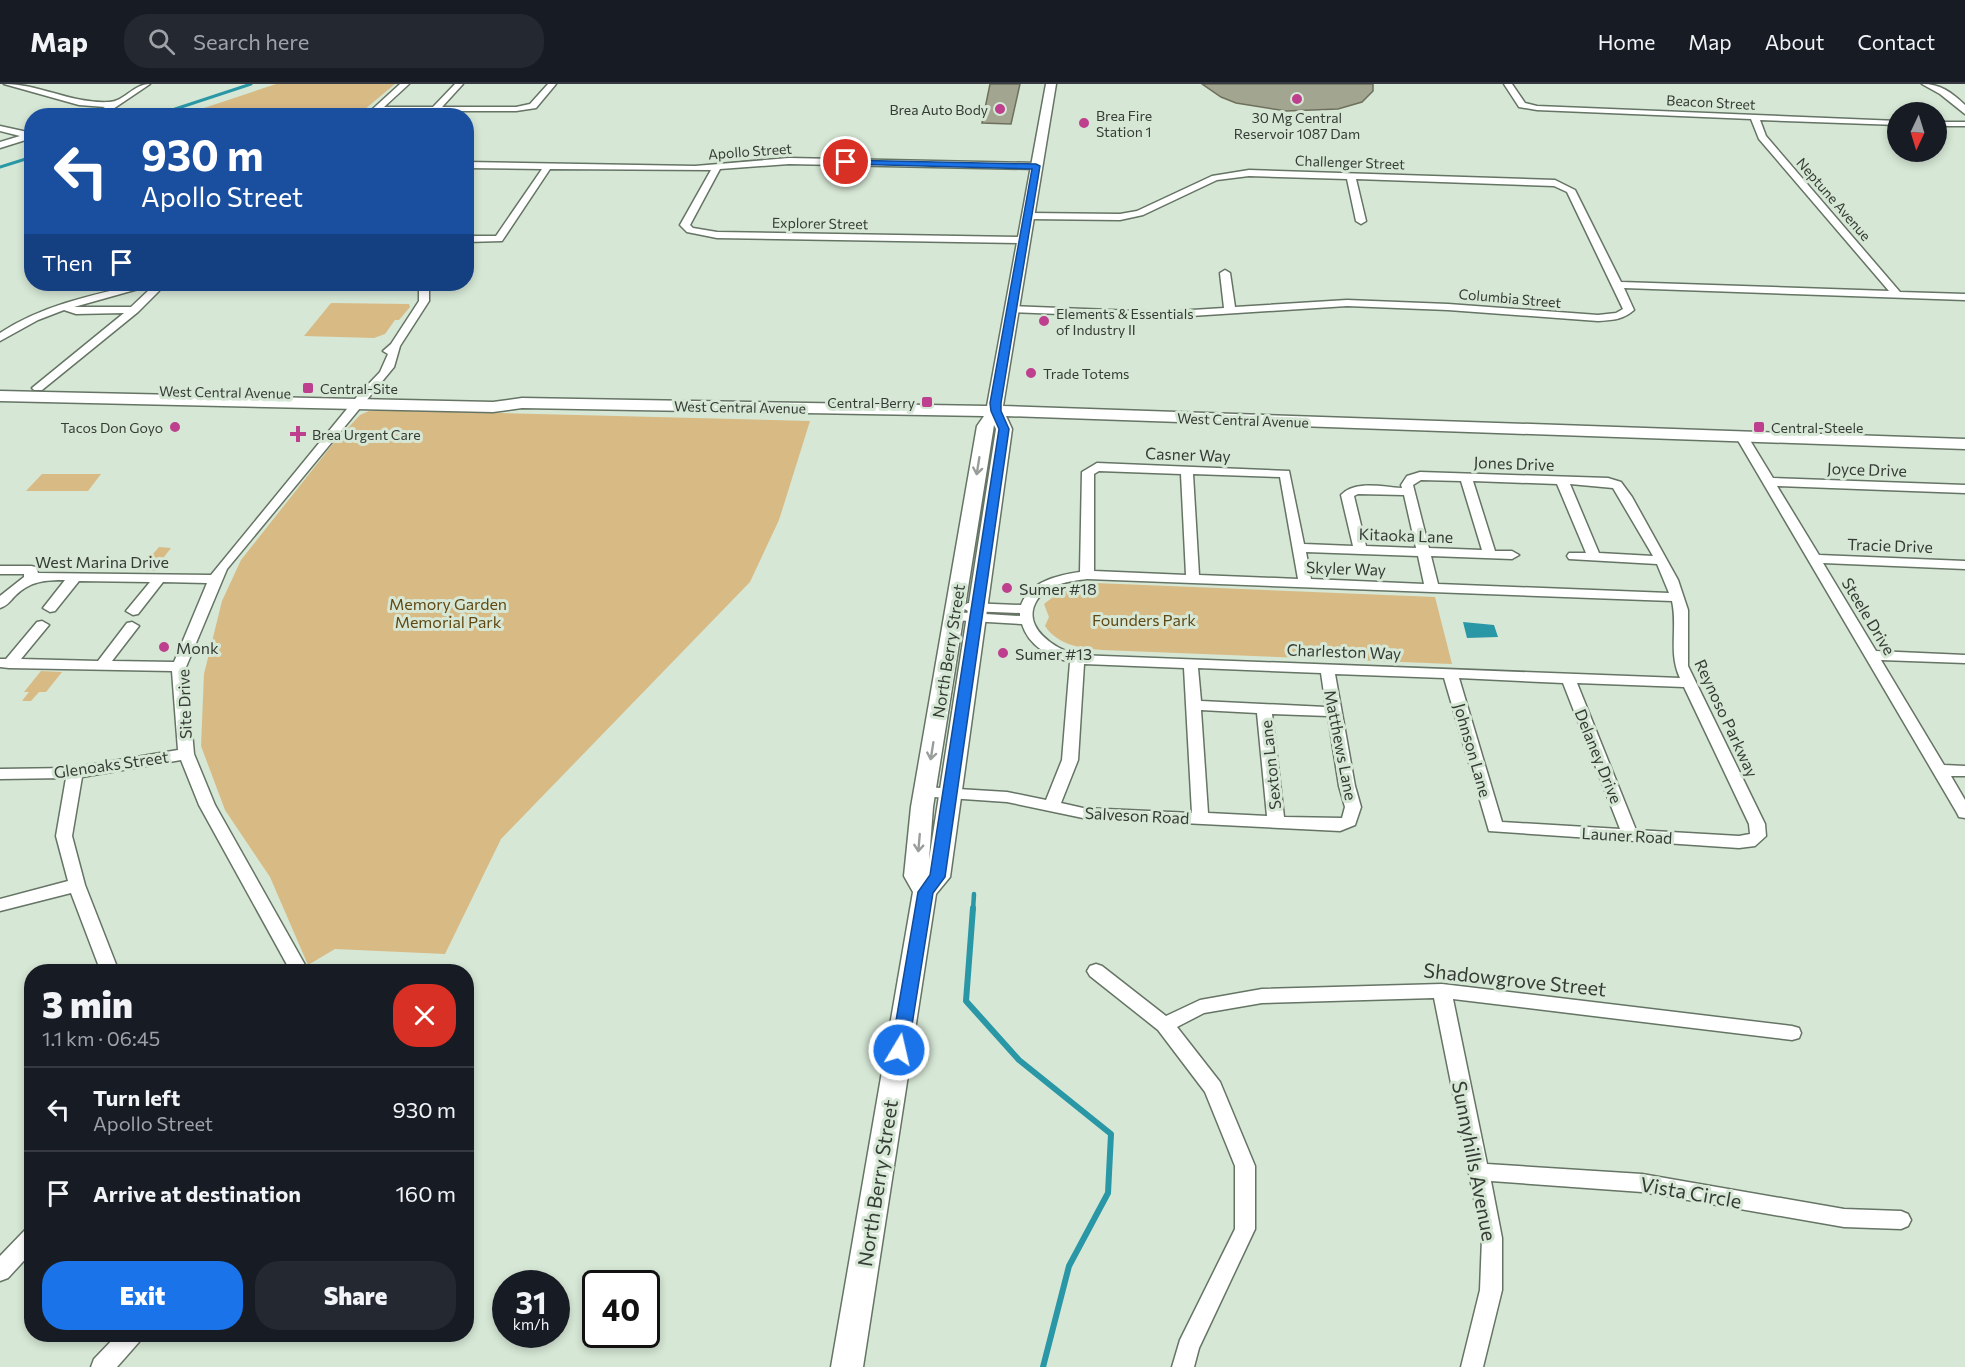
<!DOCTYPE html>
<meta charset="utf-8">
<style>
:root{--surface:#171b24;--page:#242831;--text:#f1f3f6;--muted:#9ea1a6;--line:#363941;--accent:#1a73e8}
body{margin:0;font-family:Commissioner,sans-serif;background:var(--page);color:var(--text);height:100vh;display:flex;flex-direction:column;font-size:22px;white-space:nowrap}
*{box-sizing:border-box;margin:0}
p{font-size:20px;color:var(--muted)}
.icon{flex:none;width:33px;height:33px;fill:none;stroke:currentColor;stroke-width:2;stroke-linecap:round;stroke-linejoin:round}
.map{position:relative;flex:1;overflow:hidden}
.side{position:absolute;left:24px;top:880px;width:450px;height:378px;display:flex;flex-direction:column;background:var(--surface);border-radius:24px;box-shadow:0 3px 9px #0003}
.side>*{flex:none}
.guide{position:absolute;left:24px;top:24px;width:450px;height:183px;border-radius:24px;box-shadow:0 3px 9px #0003;background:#1a4fa0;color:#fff;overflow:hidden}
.needle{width:39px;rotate:184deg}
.fabs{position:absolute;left:1887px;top:18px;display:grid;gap:12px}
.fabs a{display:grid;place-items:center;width:60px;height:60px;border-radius:50%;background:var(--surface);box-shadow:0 3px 9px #0003;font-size:30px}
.speed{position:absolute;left:492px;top:1186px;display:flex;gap:12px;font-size:30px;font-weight:700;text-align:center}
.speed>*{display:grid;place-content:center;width:78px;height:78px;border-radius:50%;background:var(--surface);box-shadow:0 3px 9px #0003;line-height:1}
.speed small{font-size:15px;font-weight:400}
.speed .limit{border:3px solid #111;border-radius:9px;background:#fff;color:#111}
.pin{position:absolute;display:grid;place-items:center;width:51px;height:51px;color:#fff;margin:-26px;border:3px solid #fff;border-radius:50%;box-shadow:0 2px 6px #0007}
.me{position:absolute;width:66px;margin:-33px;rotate:9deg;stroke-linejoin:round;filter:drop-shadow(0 0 4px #0008)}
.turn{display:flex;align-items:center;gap:21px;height:126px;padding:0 18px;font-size:27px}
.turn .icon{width:78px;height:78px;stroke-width:2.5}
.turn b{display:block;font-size:42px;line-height:51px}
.then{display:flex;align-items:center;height:57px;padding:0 18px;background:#0003;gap:12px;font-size:22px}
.round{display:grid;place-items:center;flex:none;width:63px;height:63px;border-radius:24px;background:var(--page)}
.head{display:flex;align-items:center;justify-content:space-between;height:102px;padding:0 18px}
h1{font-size:36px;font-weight:800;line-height:45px}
.action{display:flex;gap:12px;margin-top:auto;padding:12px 18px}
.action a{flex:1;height:69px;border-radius:24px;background:var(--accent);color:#fff;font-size:24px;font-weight:800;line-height:69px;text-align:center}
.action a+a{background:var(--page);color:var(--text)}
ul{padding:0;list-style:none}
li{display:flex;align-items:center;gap:18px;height:84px;padding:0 18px;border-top:2px solid var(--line)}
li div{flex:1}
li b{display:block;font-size:22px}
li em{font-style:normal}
header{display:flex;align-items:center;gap:36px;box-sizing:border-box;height:84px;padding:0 30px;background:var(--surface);border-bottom:2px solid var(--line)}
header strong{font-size:28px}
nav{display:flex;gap:33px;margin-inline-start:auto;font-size:21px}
.search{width:420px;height:54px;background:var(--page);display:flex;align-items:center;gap:15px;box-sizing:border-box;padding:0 21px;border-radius:24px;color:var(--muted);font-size:22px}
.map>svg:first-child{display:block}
.green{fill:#d8ba85}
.water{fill:#2997a6}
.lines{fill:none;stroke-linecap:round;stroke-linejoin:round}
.stream-far2{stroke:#2997a6;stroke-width:3}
.stream-far1{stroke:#2997a6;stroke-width:4.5}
.stream{stroke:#2997a6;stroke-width:6}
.building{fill:#a2a58f;stroke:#6e705c;stroke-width:1.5}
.street-casing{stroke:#657464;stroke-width:3}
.secondary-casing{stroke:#657464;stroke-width:3}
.street{fill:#fff;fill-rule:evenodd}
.secondary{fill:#fff;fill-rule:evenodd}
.oneway{stroke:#9a9e9a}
.route{fill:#1a73e8;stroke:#114b97;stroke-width:1.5}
.poi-dot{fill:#bd3f8e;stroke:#d6e7d5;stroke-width:2}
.labels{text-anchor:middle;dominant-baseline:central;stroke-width:6;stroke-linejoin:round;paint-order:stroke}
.far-street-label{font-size:14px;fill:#353c35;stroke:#d6e7d5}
.far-poi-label{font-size:14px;fill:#353c35;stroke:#d6e7d5;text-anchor:start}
.street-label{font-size:16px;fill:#353c35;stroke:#d6e7d5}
.poi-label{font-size:16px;fill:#353c35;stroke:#d6e7d5;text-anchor:start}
.park-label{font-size:16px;fill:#614812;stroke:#d6e7d5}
.near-street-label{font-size:20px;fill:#353c35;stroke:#d6e7d5}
</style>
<header>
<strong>Map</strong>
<div class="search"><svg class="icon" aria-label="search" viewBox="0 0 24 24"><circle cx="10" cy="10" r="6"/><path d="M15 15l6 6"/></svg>Search here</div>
<nav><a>Home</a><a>Map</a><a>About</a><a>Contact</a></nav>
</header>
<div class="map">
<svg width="1965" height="1283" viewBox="0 0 1965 1283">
<rect width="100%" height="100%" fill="#d6e7d5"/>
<g class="green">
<polygon points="276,0 395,0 358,31 230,31 204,24"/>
<polygon points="331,219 409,220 410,223 399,236 395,236 385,250 374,254 304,252"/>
<polygon points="384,326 810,337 779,436 750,498 501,755 445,870 335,865 308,881 270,793 225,726 201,662 204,590 222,517 241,476 332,361 360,331 369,327"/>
<polygon points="42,390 101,390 88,407 26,407"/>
<polygon points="159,463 171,464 164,473 168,474 157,487 136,486 149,470 153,470"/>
<path d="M1095,499l340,14 17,67 -350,-14c-23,-2 -44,-5 -57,-24l4,-9 -5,-13 18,-14z"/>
<polygon points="41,587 62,588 46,608 39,608 31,617 22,617 29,608 24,608"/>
</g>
<polygon class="water" points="1463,538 1494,541 1498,553 1467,554"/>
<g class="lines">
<g class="stream-far2">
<polyline points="154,32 251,0"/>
<polyline points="0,83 32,73"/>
</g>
<polyline class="stream-far1" points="973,826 974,810"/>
<polyline class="stream" points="973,824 966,917 1019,976 1111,1050 1108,1109 1069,1182 1043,1283"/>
</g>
<g class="building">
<polygon points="990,0 1020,0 1011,40 982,39"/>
<polygon points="1202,0 1373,0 1373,7 1362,18 1338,25 1286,27 1236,19 1221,13"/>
</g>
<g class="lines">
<defs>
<g id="street">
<path d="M4,0c36,0 68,20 105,18 15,0 24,-18 41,-18l-40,27 -10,5h-12l17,-9 -26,-2z"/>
<polygon points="400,0 409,0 384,23 433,23 455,0 463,0 442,23 516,23 530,20 548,0 556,0 536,24 516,27 379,27 374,32 365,32"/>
<path d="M1504,0h8l13,19 12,3 361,15v4l-138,-5 6,16 134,156 65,2v6l-341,-12 10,22c-11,10 -22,10 -36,11l-150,-11 -101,-4 -187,12 -149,-6 -5,-3 5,-3 149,6 64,-4 -4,-35 5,-3 5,3 5,34 112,-7 101,4 150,11 18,-2 7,-4 -56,-117 -13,-6 -198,-7 10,42 -5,3 -5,-3 -9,-42 -98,-3 -32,4 -74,35 -23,5 -91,-1 -5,-3 5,-3 91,1 17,-3 75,-35 37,-6 306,10 20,10 46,92 268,9 -130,-152 -8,-20 -214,-9 -18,-3z"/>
<rect x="1936" y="38" width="29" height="4"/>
<polygon points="0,42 32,49 32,54 0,64 0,58 20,52 0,47"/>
<polygon points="789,74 1036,79 1040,82 1036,85 789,80 720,85 690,141 693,144 717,148 1024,153 1029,156 1024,159 717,154 687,148 680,141 711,86 550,85 502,157 466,158 466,152 496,152 542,85 466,84 466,78 695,82"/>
<path d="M141,200h15l-82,23h57l19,-18 9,2 -21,21 -96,78h-8l-2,-2 92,-75 -48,1 -12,-4 -26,10 -38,21v-8c43,-28 92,-38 141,-49z"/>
<path d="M419,200h10v17l-29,45 -6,21 -167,202 -41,98 8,87 21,51 94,167h-18l-92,-167 -18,-45 -99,17 -10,59 13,49 34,87h-18l-30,-79 -71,18v-12l68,-18 -12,-45 10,-58 -66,1v-10l71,-1 107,-18 -6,-79 -163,-3 -9,-1v-8h6l31,-37 5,-1 7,4 -28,34 77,2 29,-38 5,-1 7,4 -27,35 62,1 33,-79 -44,-1 -25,32 -5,1 -7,-4 24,-29 -71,-1 -24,30 -5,1 -7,-4 22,-28c-20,0 -35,1 -50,16 -5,5 -8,10 -15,12v-12l24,-19v-3h-24v-8h31l5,1 2,6 173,2 149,-182 20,-21 8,-18 -5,-3 8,-7 28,-43z"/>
<polygon points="1742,349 1748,353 1773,394 1965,401 1965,409 1777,402 1819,471 1965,477 1965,485 1823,479 1876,567 1965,571 1965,579 1881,576 1944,681 1965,682 1965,692 1951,692 1965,716 1965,734 1959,733 1957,729 1736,353"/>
<path d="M1097,379l192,8 15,73 49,2 -12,-51c14,-15 42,-8 61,-7l-1,-3 6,-9 13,-4 188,6 13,4 11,15 46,83 10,30v56l77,158 1,12 -11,10 -16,2 -250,-17 -45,-153 -109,-4 20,112 6,21 -6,18 -15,6 -257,-13 -76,-16 -88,-6 -2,-4 2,-4 6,-1 82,5 39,8 16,-40 8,-98c-22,-6 -41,-16 -48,-38l-69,-4 -7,-4 7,-4 67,4v-3l-52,-2 -7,-4 7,-4 53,2c9,-24 38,-30 59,-33l2,-100zM1099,387l82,3 5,101 -92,-4v-97zM1193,390l87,3 18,102 -99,-4zM1421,396l40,1 21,69 -53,-2 -16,-63zM1473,397l84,3 29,69h-17l-2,3 2,3 88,5 12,29 -231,-9 -7,-28 81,3 7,-4 -7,-4h-17zM1570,400l43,4 40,68 -54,-3zM1358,410l46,1 12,53 -50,-2 -12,-50zM1306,468l112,4 6,28 -113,-5zM1087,495l585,22c6,26 -4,52 8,77l-603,-23c-22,-6 -57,-28 -40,-55 9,-16 34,-19 50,-21zM1084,580l100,4 8,145 -109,-5 -22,-5 17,-43zM1198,584l123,5 5,34 -125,-6zM1459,594l104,5 57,146 -118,-7zM1577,599l107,4 65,137 1,10 -11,2 -103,-6zM1201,626l56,3 10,103 -59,-3zM1272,630l56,2 11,70 6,21 -3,11 -58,-1z"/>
<polygon points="1096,880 1102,882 1166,932 1200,916 1262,905 1442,900 1792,942 1799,944 1801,949 1799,954 1792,956 1453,915 1487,1080 1642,1090 1844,1125 1901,1127 1908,1130 1911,1136 1908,1142 1901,1145 1844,1143 1642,1108 1491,1097 1502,1154 1502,1206 1483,1283 1461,1283 1480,1206 1482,1154 1434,914 1262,919 1204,929 1177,943 1220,998 1255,1082 1255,1145 1199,1264 1194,1283 1172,1283 1180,1256 1235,1145 1235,1082 1205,1008 1158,946 1090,892 1087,887 1090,882"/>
<polygon points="32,1144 32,1168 8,1194 0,1197 0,1172 25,1146"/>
<polygon points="117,1251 142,1251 139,1258 117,1283 91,1283 94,1275"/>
</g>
<g id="secondary">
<path d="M1046,0h10l-53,322 962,33v10l-959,-33 6,13 -62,448 -14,17 -73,473h-32l82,-475 -9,-16 7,-69 66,-381 7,-10 -462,-8 -29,4 -493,-11v-10l493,11 29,-4 465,8zM994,341l2,4 -67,431 4,-53z"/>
<path d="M1922,0c19,0 29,8 43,21v9l-25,-20z"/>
</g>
</defs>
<use href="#street" class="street-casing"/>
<use href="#secondary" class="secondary-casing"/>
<use href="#street" class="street"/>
<use href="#secondary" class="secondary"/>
</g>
<defs><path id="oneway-shaft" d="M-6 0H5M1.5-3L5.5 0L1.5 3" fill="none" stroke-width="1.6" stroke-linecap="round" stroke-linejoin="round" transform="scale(1.5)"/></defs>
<g class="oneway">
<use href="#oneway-shaft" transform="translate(978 382) rotate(99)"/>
<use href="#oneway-shaft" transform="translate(932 667) rotate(99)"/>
<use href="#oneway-shaft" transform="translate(919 759) rotate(95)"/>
</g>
<polygon class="route" points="843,76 1036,80 1040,82 1001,319 1001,327 1009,345 945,793 933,809 908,966 905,971 899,973 893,971 891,966 918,808 930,791 999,345 991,327 990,319 1032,85 846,80 843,80"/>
<g class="poi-dot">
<circle cx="1297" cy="15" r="6"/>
<circle cx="1000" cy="25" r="6"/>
<circle cx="1084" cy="39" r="6"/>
<circle cx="1044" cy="237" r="6"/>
<circle cx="1031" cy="289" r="6"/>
<rect x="302" y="298" width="12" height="12" rx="3"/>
<rect x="921" y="312" width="12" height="12" rx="3"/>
<circle cx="175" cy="343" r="6"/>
<rect x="1753" y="337" width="12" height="12" rx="3"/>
<path d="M295 341h6v6h6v6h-6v6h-6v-6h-6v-6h6z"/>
<circle cx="1007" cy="504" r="6"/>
<circle cx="164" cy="563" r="6"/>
<circle cx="1003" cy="569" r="6"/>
</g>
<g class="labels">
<g class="far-street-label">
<text transform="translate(1711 18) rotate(3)">Beacon Street</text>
<text transform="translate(750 67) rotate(-4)">Apollo Street</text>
<text transform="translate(1350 78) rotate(2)">Challenger Street</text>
<text transform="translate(1834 115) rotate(49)">Neptune Avenue</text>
<text transform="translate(820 139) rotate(1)">Explorer Street</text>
<text transform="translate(1510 214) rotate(5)">Columbia Street</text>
<text transform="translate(225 308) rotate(1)">West Central Avenue</text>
<text transform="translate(740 323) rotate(1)">West Central Avenue</text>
<text transform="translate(1243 336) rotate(2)">West Central Avenue</text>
</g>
<g class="far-poi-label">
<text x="988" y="25" text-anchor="end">Brea Auto Body</text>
<text x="1096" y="31">Brea Fire<tspan x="1096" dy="16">Station 1</tspan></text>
<text x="1297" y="33" text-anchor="middle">30 Mg Central<tspan x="1297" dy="16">Reservoir 1087 Dam</tspan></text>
<text x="1056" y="229">Elements &amp; Essentials<tspan x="1056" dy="16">of Industry II</tspan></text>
<text x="1043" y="289">Trade Totems</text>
<text x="320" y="304">Central-Site</text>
<text x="915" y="318" text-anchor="end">Central-Berry</text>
<text x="163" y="343" text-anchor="end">Tacos Don Goyo</text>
<text x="1771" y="343">Central-Steele</text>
<text x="312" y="350">Brea Urgent Care</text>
</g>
<g class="street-label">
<text transform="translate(1188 370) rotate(2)">Casner Way</text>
<text transform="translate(1514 379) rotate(2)">Jones Drive</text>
<text transform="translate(1867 385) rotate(2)">Joyce Drive</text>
<text transform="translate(1406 451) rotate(2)">Kitaoka Lane</text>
<text transform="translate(1890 461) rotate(2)">Tracie Drive</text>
<text x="102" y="477">West Marina Drive</text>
<text transform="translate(1346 484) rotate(2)">Skyler Way</text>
<text transform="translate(1869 532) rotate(59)">Steele Drive</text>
<text transform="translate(948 567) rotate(-81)">North Berry Street</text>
<text transform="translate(1344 567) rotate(2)">Charleston Way</text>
<text transform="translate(184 620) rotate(-92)">Site Drive</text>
<text transform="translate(1727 634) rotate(65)">Reynoso Parkway</text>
<text transform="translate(1341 661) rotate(79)">Matthews Lane</text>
<text transform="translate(1473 666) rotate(74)">Johnson Lane</text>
<text transform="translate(1599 672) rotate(68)">Delaney Drive</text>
<text transform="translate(111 680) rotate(-8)">Glenoaks Street</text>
<text transform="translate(1270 681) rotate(-96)">Sexton Lane</text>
<text transform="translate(1137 731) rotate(3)">Salveson Road</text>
<text transform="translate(1627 751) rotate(3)">Launer Road</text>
</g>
<g class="poi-label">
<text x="1019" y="504">Sumer #18</text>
<text x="176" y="563">Monk</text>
<text x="1015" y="569">Sumer #13</text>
</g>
<g class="park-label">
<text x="448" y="519">Memory Garden<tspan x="448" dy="18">Memorial Park</tspan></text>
<text x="1144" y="535">Founders Park</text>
</g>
<g class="near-street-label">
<text transform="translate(1515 895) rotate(6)">Shadowgrove Street</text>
<text transform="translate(1475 1077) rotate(79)">Sunnyhills Avenue</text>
<text transform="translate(877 1099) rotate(-81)">North Berry Street</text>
<text transform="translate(1691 1108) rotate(10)">Vista Circle</text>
</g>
</g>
</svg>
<div class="fabs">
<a><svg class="needle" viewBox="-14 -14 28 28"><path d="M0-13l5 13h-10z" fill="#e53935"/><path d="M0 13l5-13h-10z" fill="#9ea1a6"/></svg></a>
</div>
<div class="speed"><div>31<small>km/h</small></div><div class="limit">40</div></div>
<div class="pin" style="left:846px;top:78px;background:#d93025"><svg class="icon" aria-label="arrive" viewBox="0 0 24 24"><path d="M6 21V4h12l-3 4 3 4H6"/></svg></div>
<svg class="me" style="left:899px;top:966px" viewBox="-20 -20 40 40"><circle r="17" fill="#1a73e8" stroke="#fff" stroke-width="3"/><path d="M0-11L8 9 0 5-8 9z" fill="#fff"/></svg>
<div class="guide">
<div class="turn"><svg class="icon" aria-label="left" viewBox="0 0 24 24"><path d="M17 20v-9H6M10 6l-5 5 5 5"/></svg><div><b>930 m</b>Apollo Street</div></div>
<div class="then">Then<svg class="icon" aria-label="arrive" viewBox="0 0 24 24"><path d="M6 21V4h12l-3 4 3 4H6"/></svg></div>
</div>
<section class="side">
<div class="head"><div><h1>3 min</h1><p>1.1 km · 06:45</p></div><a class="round" style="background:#d93025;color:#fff"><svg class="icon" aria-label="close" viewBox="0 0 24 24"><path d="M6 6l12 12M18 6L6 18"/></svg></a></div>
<ul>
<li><svg class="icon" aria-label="left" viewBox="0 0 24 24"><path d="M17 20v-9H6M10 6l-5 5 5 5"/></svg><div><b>Turn left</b><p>Apollo Street</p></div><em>930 m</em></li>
<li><svg class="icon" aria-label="arrive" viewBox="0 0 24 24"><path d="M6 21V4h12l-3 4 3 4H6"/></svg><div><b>Arrive at destination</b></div><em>160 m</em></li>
</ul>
<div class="action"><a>Exit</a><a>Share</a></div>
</section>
</div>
